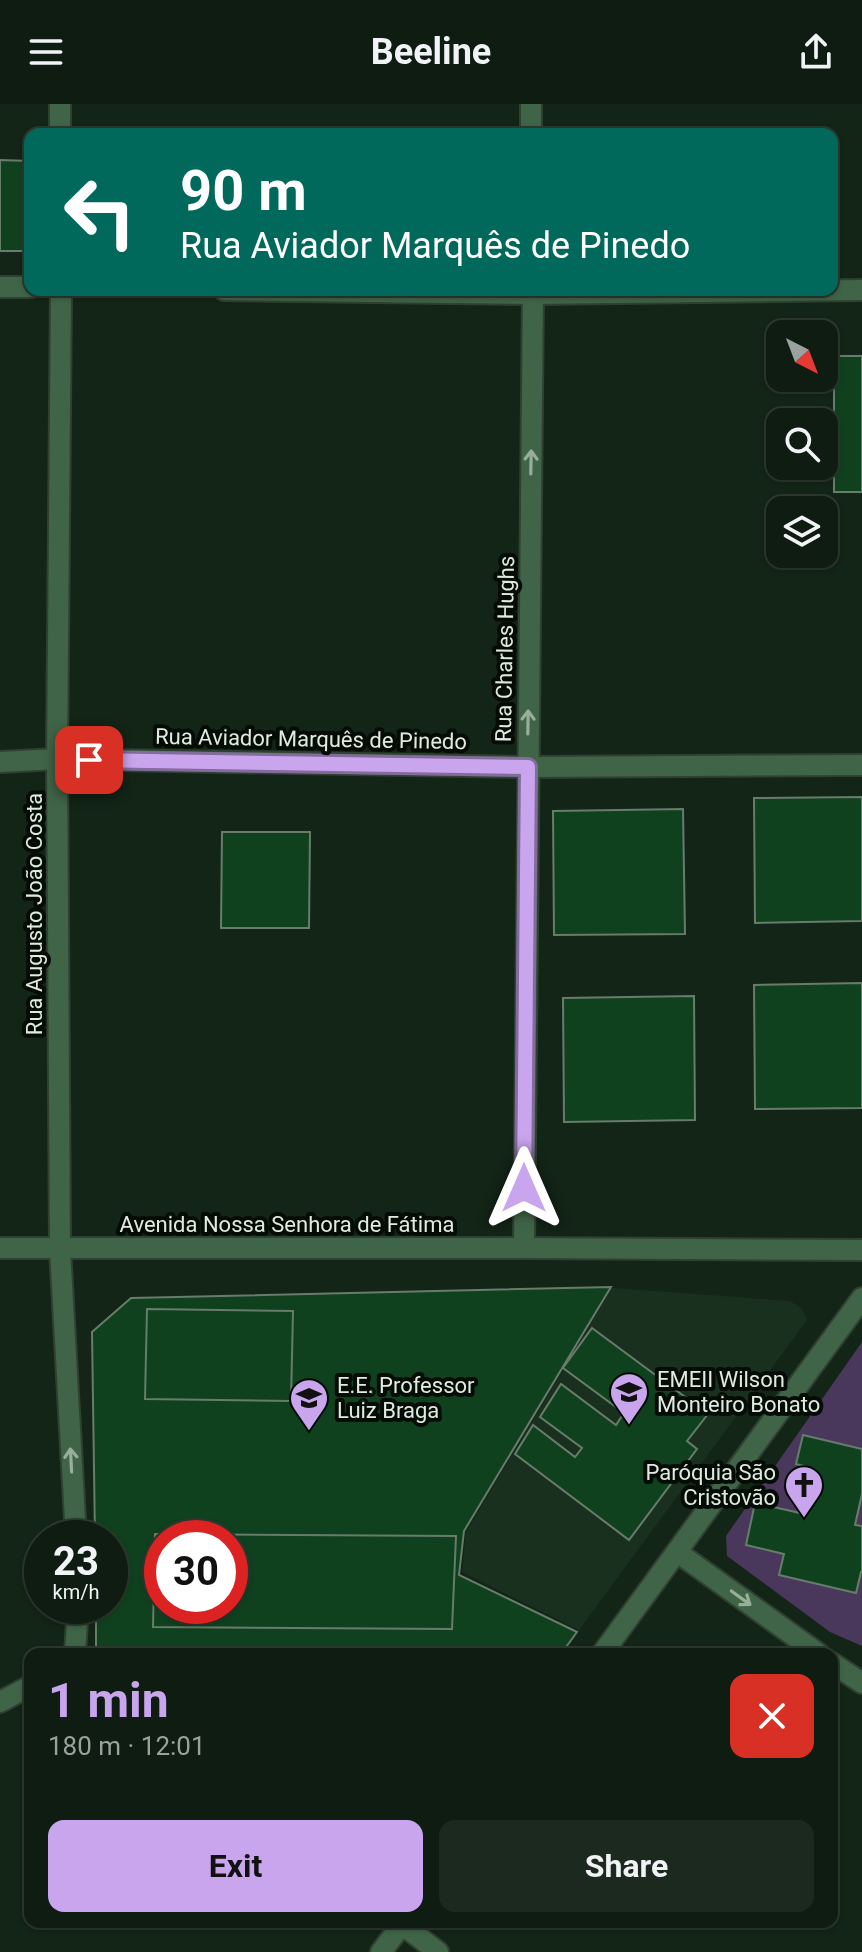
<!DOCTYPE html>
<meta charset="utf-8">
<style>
:root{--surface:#0e1c11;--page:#1c291f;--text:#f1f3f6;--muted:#9ba19f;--line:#2e3a31;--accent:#c9a5ee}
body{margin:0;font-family:Roboto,sans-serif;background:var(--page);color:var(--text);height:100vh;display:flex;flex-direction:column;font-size:30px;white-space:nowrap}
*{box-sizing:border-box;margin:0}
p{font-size:26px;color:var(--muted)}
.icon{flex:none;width:44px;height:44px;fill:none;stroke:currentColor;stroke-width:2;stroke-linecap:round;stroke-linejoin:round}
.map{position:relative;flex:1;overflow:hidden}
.panel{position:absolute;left:24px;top:1544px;width:814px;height:280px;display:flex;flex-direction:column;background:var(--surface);border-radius:16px;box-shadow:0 2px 6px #0004,0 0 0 2px var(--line)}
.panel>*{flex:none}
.guide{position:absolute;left:24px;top:24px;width:814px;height:168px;border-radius:16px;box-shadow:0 2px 6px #0004,0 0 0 2px var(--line);background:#00695c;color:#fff;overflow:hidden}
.needle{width:52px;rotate:138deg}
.fabs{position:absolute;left:766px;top:216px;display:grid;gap:16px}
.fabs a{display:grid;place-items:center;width:72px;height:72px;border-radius:16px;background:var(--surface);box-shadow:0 2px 6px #0004,0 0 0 2px var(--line);font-size:40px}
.speed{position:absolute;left:24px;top:1416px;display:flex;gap:16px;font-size:40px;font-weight:700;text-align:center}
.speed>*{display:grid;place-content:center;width:104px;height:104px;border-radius:50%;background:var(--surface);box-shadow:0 2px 6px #0004,0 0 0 2px var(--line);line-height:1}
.speed small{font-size:20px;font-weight:400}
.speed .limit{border:12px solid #d22;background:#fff;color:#111}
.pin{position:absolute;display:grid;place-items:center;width:68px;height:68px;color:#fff;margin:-34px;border-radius:16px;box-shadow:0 4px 12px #0006}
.me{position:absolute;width:88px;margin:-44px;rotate:0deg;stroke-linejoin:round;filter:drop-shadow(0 0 6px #0008)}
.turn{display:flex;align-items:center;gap:28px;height:168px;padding:0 24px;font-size:36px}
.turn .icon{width:104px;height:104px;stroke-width:2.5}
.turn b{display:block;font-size:56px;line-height:68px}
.round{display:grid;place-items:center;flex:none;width:84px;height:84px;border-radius:16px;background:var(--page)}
.overview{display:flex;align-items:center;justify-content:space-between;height:136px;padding:0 24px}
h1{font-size:48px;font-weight:700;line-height:60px;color:var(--accent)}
.cta{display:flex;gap:16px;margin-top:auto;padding:16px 24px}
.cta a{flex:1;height:92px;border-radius:16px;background:var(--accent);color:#111;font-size:32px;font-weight:700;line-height:92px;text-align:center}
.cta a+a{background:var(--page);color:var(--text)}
header{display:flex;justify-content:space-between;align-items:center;height:104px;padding:0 24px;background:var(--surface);font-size:36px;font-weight:700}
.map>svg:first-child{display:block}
.built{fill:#19301e}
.green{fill:#4a385c}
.building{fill:#10411f;stroke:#687c6b;stroke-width:2;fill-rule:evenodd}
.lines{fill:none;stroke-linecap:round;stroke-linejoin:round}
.minor-casing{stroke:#304133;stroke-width:24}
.minor{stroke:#406447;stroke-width:20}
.oneway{stroke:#97ae9b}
.route-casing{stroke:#836b9b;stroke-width:20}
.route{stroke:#c9a5ee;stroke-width:14}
.labels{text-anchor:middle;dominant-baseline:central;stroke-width:8;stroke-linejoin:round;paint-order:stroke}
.street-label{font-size:22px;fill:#dfeae0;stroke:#050c06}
.poi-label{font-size:22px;fill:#dfeae0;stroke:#050c06;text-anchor:start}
</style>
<header><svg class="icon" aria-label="menu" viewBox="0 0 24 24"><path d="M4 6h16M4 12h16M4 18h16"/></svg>Beeline<svg class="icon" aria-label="share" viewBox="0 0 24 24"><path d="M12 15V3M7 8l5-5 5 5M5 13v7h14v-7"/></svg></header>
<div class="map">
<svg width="862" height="1848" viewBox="0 0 862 1848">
<rect width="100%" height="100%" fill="#132517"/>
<polygon class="built" points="612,1184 790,1197 802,1205 807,1216 579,1526 462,1468 466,1428"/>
<polygon class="green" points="862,1238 862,1542 830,1528 727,1452 726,1432"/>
<g class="building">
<polygon points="0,56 30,57 30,147 0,147"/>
<rect x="834" y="252" width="28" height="136"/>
<polygon points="862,693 862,817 755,819 754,694"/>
<polygon points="683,705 685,830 554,831 553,707"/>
<polygon points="222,728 310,728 309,824 221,824"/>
<polygon points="862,879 862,1004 755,1005 754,881"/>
<polygon points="694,892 695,1016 564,1018 563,894"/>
<path d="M611,1183l-147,244 -5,44 118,57 -16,22h-463l-2,-4v-44h14v-68h-15l-3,-206 39,-34zM162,1434h68v68h-68z"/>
<polygon points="147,1205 293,1207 291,1297 145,1295"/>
<polygon points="592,1224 708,1310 687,1337 697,1345 629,1436 515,1350 533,1321 575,1353 582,1344 540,1313 561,1280 616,1321 624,1309 563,1264"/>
<polygon points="803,1331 862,1345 862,1390 855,1421 862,1422 862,1468 861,1468 856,1489 779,1471 784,1450 746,1441 755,1399 800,1409 811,1364 796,1360"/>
<path d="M155,1430l301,2 -4,93 -299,-2zM162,1434h68v68h-68z"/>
</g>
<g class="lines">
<defs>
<g id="minor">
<polyline points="60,0 60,30"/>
<polyline points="531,0 531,30"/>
<polyline points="0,183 30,183"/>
<polyline points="61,186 57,655 60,1145 76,1434"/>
<polyline points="224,186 533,190 862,186"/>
<polyline points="0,658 57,655 528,663 862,661"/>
<polyline points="0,1144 524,1144 862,1146"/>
<polyline points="524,1144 533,186"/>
<polyline points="677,1448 819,1550"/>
<polyline points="75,1550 78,1502"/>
<polyline points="602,1550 862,1194"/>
<polyline points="832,1559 862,1579"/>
<polyline points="0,1598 30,1582"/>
<polyline points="399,1818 438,1848"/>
<polyline points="381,1848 404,1818"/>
</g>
</defs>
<use href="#minor" class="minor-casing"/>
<use href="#minor" class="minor"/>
</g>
<defs><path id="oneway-shaft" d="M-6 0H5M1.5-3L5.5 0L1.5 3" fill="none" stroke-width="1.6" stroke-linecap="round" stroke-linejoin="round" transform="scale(2)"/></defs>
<g class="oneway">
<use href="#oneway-shaft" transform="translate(531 358) rotate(-89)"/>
<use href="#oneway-shaft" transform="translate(528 618) rotate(-89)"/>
<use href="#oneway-shaft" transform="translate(71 1356) rotate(-93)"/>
<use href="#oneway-shaft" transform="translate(741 1494) rotate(36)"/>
</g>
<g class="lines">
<defs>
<polyline id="route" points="89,656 528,663 524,1084"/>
</defs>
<use href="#route" class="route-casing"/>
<use href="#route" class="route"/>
</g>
<defs>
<symbol id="school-pin" viewBox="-11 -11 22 30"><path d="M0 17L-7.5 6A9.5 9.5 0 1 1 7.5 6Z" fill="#c9a5ee" stroke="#050c06"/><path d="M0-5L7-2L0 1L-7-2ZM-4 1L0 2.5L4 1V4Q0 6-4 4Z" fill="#111"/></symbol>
<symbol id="church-pin" viewBox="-11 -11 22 30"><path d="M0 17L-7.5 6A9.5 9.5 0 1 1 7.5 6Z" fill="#c9a5ee" stroke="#050c06"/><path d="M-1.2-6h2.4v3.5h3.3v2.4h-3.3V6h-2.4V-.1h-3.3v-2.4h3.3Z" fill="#111"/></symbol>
</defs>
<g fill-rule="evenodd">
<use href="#school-pin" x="607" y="1266" width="44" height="60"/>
<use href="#school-pin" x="287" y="1272" width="44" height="60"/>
<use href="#church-pin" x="782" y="1359" width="44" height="60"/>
</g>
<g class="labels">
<g class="street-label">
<text transform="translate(505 545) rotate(-89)">Rua Charles Hughs</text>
<text transform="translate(311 635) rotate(1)">Rua Aviador Marquês de Pinedo</text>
<text transform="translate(34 810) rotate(-90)">Rua Augusto João Costa</text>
<text x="287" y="1120">Avenida Nossa Senhora de Fátima</text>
</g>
<g class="poi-label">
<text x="657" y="1275">EMEII Wilson<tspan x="657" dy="25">Monteiro Bonato</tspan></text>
<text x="337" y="1281">E.E. Professor<tspan x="337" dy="25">Luiz Braga</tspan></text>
<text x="776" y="1368" text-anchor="end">Paróquia São<tspan x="776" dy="25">Cristovão</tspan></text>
</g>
</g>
</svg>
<div class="fabs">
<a><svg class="needle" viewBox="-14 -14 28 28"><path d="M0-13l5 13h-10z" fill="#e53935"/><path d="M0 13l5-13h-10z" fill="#9ba19f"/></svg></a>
<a><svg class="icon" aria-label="search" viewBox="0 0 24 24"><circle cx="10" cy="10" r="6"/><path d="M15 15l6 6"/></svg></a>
<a><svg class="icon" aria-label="layers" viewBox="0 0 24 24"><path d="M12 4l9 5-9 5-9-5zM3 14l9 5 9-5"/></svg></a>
</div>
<div class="speed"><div>23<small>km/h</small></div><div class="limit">30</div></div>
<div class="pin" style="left:89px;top:656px;background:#d93025"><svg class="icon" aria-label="arrive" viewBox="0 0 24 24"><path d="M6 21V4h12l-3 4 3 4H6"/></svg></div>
<svg class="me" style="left:524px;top:1084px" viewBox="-20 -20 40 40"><path d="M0-17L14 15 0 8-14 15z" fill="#c9a5ee" stroke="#fff" stroke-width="4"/></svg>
<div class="guide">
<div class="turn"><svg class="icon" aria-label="left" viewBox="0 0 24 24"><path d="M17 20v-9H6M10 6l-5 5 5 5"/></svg><div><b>90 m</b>Rua Aviador Marquês de Pinedo</div></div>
</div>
<section class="panel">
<div class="overview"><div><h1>1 min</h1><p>180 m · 12:01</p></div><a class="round" style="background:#d93025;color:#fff"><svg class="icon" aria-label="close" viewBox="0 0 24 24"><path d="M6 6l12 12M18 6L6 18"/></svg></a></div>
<div class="cta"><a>Exit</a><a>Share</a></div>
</section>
</div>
